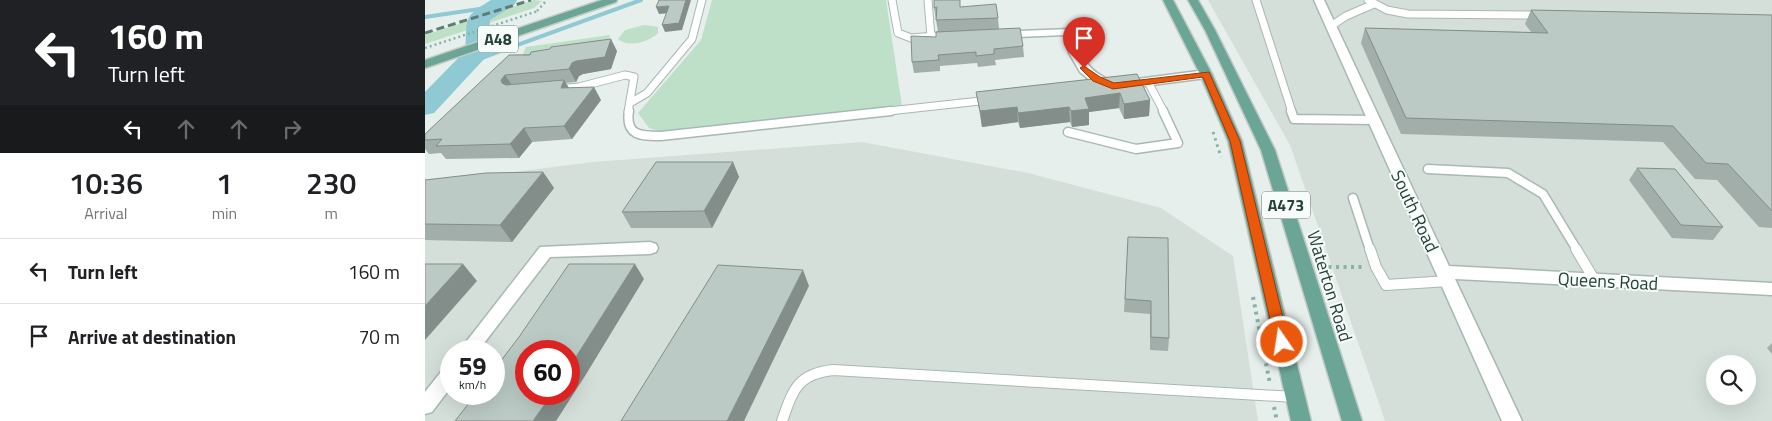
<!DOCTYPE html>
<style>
:root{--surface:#fff;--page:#f2f2f2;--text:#202124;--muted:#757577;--line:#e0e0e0}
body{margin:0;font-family:"Titillium Web",sans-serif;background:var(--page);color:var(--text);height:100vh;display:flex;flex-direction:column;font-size:19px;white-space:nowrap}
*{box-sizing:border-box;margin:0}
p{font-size:16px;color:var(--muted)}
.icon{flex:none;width:28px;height:28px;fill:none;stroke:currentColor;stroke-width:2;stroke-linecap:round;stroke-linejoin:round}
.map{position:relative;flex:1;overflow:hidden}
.side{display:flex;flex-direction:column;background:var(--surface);width:425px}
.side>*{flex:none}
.top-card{background:#202124;color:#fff;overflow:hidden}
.fabs{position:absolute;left:1281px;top:355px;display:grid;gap:10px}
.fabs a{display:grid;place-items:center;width:50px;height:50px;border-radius:50%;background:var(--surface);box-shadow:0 5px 20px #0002;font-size:25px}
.speed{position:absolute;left:15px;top:340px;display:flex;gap:10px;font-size:25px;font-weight:700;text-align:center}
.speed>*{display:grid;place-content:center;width:65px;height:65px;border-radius:50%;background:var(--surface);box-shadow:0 5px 20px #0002;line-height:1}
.speed small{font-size:12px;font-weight:400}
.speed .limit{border:8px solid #d22;background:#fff;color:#111}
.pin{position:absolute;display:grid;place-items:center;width:42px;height:42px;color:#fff;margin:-51px -21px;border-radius:50% 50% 50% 0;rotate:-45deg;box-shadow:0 0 5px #0007}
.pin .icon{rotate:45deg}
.me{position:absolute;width:55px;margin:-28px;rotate:347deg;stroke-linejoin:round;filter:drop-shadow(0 0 4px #0008)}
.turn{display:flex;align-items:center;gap:18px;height:105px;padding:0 25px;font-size:22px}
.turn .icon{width:65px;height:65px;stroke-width:2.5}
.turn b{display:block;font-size:35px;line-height:42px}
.lanes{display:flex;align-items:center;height:48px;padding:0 25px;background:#0003;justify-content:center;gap:25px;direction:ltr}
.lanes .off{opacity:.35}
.eta{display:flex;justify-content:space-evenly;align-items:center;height:85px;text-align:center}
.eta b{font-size:30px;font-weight:600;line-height:35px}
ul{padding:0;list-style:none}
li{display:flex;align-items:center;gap:15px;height:65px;padding:0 25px;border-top:1px solid var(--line)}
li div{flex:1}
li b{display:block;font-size:19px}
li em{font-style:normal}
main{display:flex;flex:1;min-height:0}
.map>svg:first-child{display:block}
.built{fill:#d4dfda;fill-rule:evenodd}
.green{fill:#bfe0c8}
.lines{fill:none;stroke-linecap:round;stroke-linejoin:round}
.stream{stroke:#8ec9d4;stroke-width:4}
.river{fill:#8ec9d4;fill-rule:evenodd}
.service-far2-casing{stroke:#a8b8b2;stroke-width:9}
.service-far1-casing{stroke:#a8b8b2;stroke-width:11}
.service-casing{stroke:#a8b8b2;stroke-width:12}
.minor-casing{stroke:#a8b8b2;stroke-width:3}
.primary-casing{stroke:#c2cac8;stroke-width:3}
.path-far2{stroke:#86b3a5;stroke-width:2.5;stroke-dasharray:2 3;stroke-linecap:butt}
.path-far1{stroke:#86b3a5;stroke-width:3;stroke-dasharray:2.5 4;stroke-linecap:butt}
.path{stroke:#86b3a5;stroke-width:4;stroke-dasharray:3 4.5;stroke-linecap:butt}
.service-far2{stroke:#fff;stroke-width:7}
.service-far1{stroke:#fff;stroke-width:8}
.service{stroke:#fff;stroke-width:10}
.minor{fill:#fff;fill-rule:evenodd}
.primary{fill:#6aa596;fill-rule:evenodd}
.rail{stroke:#5f7d75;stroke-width:3;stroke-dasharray:8 4;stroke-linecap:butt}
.wall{fill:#a1aea9}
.shaded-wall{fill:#838d89}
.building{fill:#bbcac4;stroke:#838d89}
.route{fill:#ea580c;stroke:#983908}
.labels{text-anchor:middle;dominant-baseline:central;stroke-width:4;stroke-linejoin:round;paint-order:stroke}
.shield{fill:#f7fbf9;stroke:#637a73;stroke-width:1}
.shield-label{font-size:16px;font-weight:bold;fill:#24423a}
.street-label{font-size:18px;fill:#24423a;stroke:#f7fbf9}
</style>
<main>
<section class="side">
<div class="top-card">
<div class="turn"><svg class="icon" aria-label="left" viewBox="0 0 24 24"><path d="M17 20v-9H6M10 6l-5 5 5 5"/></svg><div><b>160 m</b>Turn left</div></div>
<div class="lanes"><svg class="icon" aria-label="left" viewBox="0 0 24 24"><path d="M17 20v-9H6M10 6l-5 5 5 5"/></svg><svg class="icon off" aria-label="ahead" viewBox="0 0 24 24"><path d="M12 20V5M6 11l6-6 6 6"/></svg><svg class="icon off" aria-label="ahead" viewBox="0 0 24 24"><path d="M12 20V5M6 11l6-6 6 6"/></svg><svg class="icon off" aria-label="right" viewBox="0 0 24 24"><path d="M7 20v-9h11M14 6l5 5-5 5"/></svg></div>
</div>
<div class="eta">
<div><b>10:36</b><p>Arrival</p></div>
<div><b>1</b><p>min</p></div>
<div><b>230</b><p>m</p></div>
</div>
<ul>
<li><svg class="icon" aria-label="left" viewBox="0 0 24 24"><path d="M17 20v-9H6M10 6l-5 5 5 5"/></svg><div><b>Turn left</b></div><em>160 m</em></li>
<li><svg class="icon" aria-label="arrive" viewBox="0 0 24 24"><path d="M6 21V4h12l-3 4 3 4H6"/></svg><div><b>Arrive at destination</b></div><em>70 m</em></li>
</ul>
</section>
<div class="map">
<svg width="1347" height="421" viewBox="0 0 1347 421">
<rect width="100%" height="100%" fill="#e6efeb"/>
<g class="built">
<path d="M783,0h564v421h-387l-95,-276zM1290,364h32v32h-32z"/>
<path d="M437,142l166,31 133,35 72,48 25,165h-833v-236l2,-2 166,-21zM26,351h43v43h-43zM101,351h43v43h-43z"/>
</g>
<g class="green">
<polygon points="109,0 117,1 109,8 0,44 0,35"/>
<polygon points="287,0 461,0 477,106 238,132 224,128 213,113 276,40"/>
<path d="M219,25l14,2v6c-9,9 -30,15 -40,6l7,-9z"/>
<polygon points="185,35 180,53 93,66 101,47"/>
</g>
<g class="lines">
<g class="stream">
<polyline points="0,17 68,7"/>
<polyline points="43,63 216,0"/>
</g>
<path class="river" d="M66,0h26l-3,5 -24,15 -1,33 -4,5 -51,55 -9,2v-23l40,-41c3,-33 -4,-33 26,-51z"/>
<defs>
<g id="service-far2">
<polyline points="467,0 473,33 486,38 523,35"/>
<polyline points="503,0 506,37"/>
<polyline points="831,0 867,112"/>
<polyline points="943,0 962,10 983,14 1114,15"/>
<polyline points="906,26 921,16 949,4"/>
<polyline points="723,82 739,112"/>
<polyline points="132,89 154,87 200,75 209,77 203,112"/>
<polyline points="205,103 222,93 267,39 277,0"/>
<polyline points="455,112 564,100"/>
</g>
<g id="service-far1">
<path d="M204,111c-4,25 12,25 32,25l230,-25"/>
<polyline points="866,111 869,119 949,120"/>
<polyline points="643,132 711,149 753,143 738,111"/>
<polyline points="1003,169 1083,173 1118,194 1152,250"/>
<polyline points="928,198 945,250"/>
</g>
<g id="service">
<polyline points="945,249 951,267 961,285 1024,281"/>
<polyline points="1151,249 1170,281"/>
<path d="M357,421c11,-31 15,-47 51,-51l462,27"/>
</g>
<g id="minor">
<polygon points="889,0 899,0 1024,266 1347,283 1347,295 1030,279 1097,421 1077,421"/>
<path d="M645,29l6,3c6,27 11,39 38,50l92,-12 6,4 -6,4 -93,12 -4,-1 -17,-7 -12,-10 -11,-19 -4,-18 -47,2 -6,-3 6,-3z"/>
<polygon points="225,242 231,244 233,248 231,252 225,254 125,257 53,351 34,351 115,247"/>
<polygon points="26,365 26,387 7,412 0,414 0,392 19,368"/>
</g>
<g id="primary">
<polygon points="177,0 192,0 191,2 0,68 0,60"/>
<polygon points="738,0 748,0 787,74 817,141 886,421 866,421 803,141 775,74"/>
<polygon points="763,0 773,0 790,30 850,150 937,421 917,421 836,150 780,30"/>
</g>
</defs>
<use href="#service-far2" class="service-far2-casing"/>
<use href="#service-far1" class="service-far1-casing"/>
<use href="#service" class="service-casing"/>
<use href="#minor" class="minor-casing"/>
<use href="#primary" class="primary-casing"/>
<g class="path-far2">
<polyline points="112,11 122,0"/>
<polyline points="0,48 113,11"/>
</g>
<polyline class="path-far1" points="788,132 796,157"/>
<g class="path">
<polyline points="896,267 937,267"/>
<polyline points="828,297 845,384"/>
<polyline points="849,407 852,421"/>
</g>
<use href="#service-far2" class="service-far2"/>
<use href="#service-far1" class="service-far1"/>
<use href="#service" class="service"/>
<use href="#minor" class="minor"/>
<use href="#primary" class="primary"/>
<polyline class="rail" points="0,33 106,0"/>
</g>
<g class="wall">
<polygon points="536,7 573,18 574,29 598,46 599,57 570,60 571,65 553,67 552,63 515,66 515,71 489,73 487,62 511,37 513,32 509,8"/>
<polygon points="1106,10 1347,15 1347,228 1334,227 1292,180 1270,179 1238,142 976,134 936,43 940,28 1106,32 1100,24"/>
<polygon points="192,51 186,69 158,74 154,76 151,82 141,83 144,88 176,100 147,139 107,142 94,158 21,159 16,153 4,154 0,149 0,134 84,55"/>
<polygon points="712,74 725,100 724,116 699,119 694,108 664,112 664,125 647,127 645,122 595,128 593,122 557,127 551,92"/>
<polygon points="308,162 314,177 287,228 206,228 197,212"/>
<polygon points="1212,168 1298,227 1288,240 1247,238 1204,180"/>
<polygon points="118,172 129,188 87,242 0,240 0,180"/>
<polygon points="703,237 744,338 743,351 725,350 725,314 699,312"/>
<polygon points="1347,343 1347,354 1342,348"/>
</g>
<g class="shaded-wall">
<polygon points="261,0 266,0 257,30 240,32 237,25"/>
<polygon points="244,6 246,13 234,14 231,7"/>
<polygon points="186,39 192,51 186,69 158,74 154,76 151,82 144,69 147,63"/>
<polygon points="80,75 89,88 77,83 76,80"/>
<polygon points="139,80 147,93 136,88"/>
<polygon points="169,87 176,100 147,139 139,126"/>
<polygon points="695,93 694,108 664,112 664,125 647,127 646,111 660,98"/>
<polygon points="725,100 724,116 699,119 699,104"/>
<polygon points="592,107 593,122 557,127 555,111"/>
<polygon points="644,107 645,122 595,128 593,113"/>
<polygon points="99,128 107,142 94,158 85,144"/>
<polygon points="308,162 314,177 287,228 279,211"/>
<polygon points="118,172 129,188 87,242 75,225"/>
<polygon points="38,264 52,281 0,340 0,306"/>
<polygon points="210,264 219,279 160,376 131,421 108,421 127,394 144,394 144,368"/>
<polygon points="378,270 384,286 319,421 302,421"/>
</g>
<g class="building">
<polygon points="234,0 261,0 254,23 237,25 244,6 231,7"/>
<polygon points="509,0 535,0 535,7 571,4 573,18 511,20 512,7 509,8"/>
<polygon points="1106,10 1347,15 1347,211 1303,164 1281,163 1248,126 981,118 940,28 1123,33"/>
<polygon points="595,28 598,46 569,49 569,54 551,56 551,52 513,55 514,60 487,62 486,36 511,37 511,32"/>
<polygon points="186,39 180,57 151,61 147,63 144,69 80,75 76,80 77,83 81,85 139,80 136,88 169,87 139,126 99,128 85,144 11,146 17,139 0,140 0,134 84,55 105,55 106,52 125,49 126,47"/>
<polygon points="712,74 725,100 699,104 695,93 660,98 664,109 646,111 644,107 593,113 592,107 555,111 551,92"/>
<polygon points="231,162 308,162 279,211 197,212"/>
<polygon points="1212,168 1250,169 1298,227 1256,225"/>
<polygon points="118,172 75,225 0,224 0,180 61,173"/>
<polygon points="703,237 743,238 744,338 726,337 726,301 700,299"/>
<polygon points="0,264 38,264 0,306"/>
<polygon points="144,264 210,264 144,368 144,351 101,351 101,394 127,394 108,421 30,421 51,394 69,394 69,370 94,337"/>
<polygon points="293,265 378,270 302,421 196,421"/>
</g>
<polygon class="route" points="659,66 675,77 689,83 784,72 815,141 864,342 862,346 857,348 852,346 850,342 805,141 778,77 688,89 668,81 655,68"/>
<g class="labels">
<g class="shield">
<rect x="53" y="25.5" width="40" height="27" rx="4"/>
<rect x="837" y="191.5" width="48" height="27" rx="4"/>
</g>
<g class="shield-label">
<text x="73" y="39">A48</text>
<text x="861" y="205">A473</text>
</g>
<g class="street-label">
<text transform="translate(990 211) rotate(65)">South Road</text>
<text transform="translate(1183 281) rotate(3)">Queens Road</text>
<text transform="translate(905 286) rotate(73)">Waterton Road</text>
</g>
</g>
</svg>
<div class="fabs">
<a><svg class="icon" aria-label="search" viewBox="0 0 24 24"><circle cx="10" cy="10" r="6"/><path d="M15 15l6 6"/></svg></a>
</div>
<div class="speed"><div>59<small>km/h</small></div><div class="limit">60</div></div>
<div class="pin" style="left:659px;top:68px;background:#d93025"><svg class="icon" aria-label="arrive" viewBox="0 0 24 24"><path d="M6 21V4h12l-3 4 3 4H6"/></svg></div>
<svg class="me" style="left:857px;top:342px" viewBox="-20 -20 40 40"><circle r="17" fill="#ea580c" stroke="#fff" stroke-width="3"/><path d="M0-11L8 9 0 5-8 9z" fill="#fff"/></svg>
</div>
</main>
